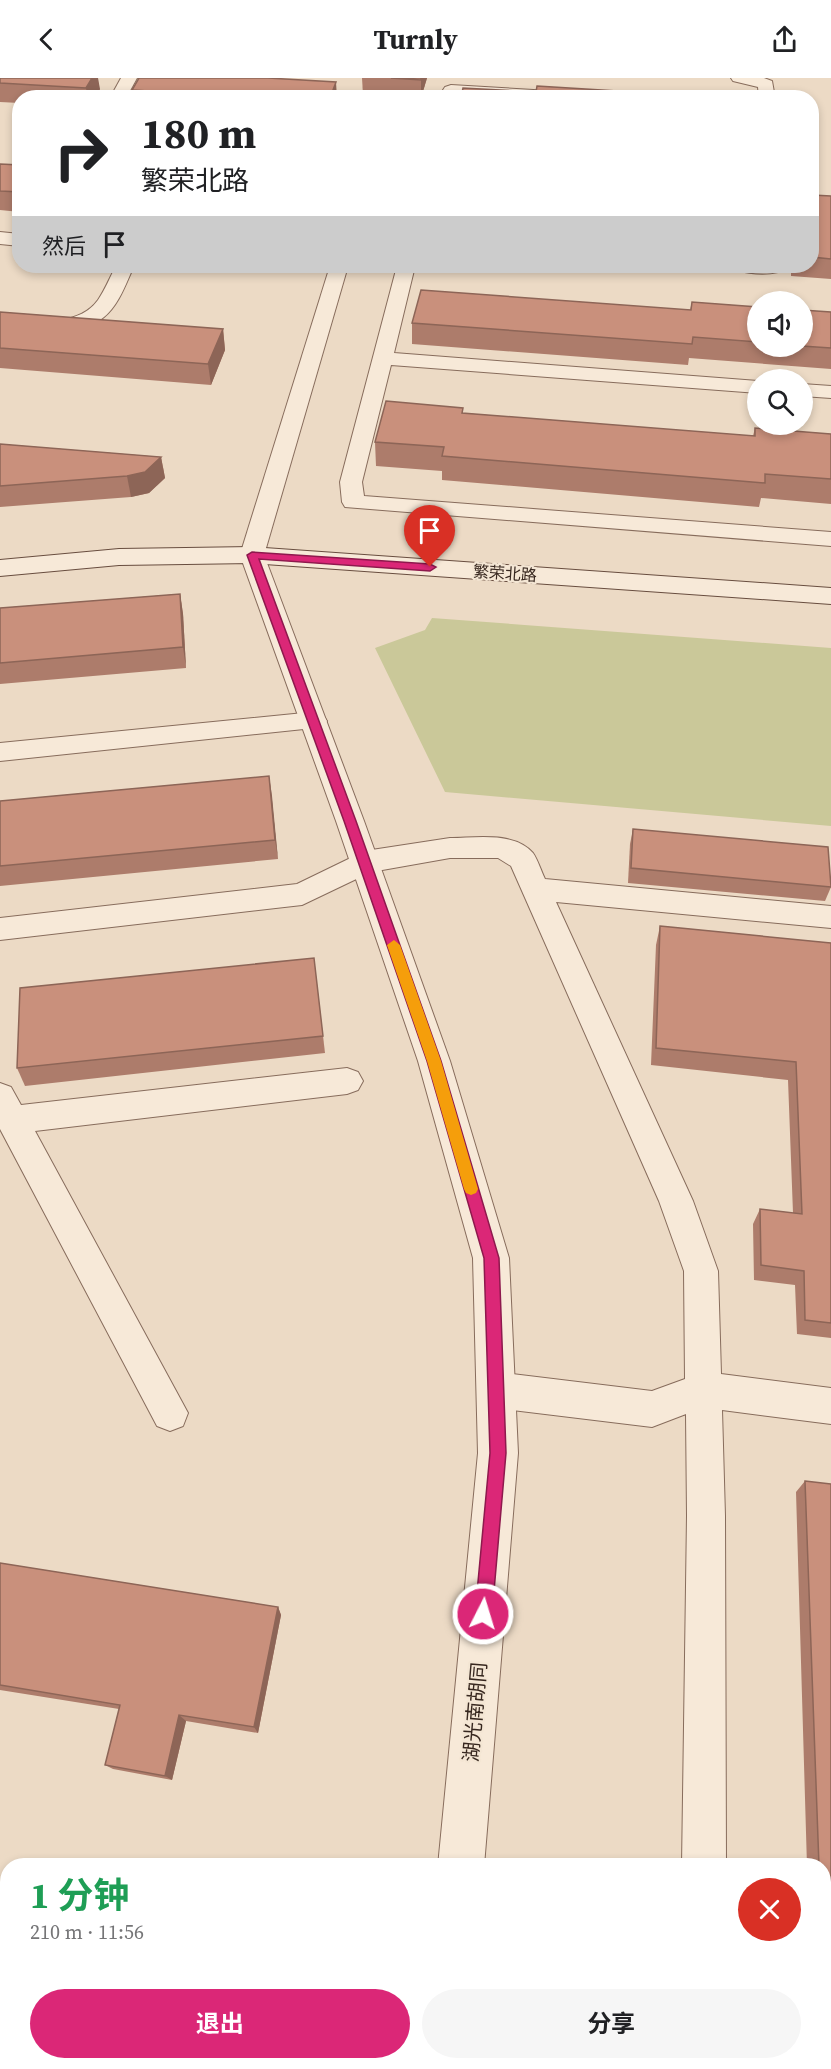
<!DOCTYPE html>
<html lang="zh">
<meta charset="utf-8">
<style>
:root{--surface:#fff;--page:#f6f6f6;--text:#202124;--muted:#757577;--accent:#db2777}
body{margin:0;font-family:"Source Serif 4","Noto Sans SC",serif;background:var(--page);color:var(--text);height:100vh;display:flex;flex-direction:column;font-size:22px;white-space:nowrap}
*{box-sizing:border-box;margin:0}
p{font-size:20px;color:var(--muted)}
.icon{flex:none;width:33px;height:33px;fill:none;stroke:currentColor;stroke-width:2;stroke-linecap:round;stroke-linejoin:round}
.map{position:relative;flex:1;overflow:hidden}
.drawer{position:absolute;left:0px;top:1780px;width:831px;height:212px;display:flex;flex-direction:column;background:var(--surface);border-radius:24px 24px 0 0;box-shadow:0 3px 9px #0003}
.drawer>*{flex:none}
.guide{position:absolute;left:12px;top:12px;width:807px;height:183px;border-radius:24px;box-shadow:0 3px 9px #0003;background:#fff;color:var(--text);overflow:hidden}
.buttons{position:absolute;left:747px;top:213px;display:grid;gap:12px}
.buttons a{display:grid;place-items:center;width:66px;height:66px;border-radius:50%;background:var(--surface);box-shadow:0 3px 9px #0003;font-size:30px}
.pin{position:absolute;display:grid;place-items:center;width:51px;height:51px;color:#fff;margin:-62px -26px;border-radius:50% 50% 50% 0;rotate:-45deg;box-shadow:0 0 6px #0007}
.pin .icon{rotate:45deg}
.me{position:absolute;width:66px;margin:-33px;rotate:5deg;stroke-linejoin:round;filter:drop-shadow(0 0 4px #0008)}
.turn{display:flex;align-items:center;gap:21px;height:126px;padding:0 30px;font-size:27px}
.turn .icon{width:78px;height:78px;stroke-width:2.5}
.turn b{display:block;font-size:42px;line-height:51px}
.then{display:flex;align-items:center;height:57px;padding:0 30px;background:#0003;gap:12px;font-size:22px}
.round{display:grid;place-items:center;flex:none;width:63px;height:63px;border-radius:32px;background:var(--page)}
.summary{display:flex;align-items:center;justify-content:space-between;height:102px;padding:0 30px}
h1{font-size:36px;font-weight:700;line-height:45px;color:#1e9e55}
.action{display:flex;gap:12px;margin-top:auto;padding:12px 30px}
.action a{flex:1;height:69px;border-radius:36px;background:var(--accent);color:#fff;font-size:24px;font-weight:700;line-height:69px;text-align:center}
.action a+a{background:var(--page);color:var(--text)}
header{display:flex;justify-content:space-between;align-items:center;height:78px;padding:0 30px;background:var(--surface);font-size:27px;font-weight:700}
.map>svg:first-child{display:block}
.green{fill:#cac899}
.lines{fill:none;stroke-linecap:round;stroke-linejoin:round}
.lane-casing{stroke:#876c5c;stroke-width:2}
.street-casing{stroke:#876c5c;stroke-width:2}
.secondary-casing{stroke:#684d3f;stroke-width:2}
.lane{fill:#f7e9d8;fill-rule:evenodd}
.street{fill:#f7e9d8;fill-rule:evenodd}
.secondary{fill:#f7e9d8;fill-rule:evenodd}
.wall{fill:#ad7c6b}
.shaded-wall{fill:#8d6557}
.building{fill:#c9907c;stroke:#8d6557;stroke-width:1.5}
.route{fill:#db2777;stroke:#8e194d;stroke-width:1.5}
.slow{fill:#f59e0b}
.labels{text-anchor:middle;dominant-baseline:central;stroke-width:4.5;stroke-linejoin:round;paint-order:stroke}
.far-street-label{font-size:16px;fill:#37271f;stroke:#f4e6d4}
.street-label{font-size:20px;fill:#37271f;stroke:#f4e6d4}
</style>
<header><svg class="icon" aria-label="back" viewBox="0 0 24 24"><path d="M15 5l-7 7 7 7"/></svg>Turnly<svg class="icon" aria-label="share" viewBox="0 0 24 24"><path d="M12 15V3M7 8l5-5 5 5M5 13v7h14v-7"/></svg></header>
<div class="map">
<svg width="831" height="1991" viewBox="0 0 831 1991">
<rect width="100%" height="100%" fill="#ecdac5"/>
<polygon class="green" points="432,540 831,570 831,748 445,714 375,570 425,552"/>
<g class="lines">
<defs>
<g id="lane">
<polygon points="121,0 137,0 126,20 110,20"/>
<polygon points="731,0 764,0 772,3 775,20 759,20 758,9 733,3"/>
<polygon points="451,7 584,15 592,20 494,20 445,15 443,12 445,9"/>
<polygon points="0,154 20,156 20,168 0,166"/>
<path d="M116,188h18c-8,17 -15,39 -30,51 -27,23 -72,14 -104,10v-12c31,4 76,15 98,-15 7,-10 12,-23 18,-34z"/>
<polygon points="330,188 348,188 264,477 260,482 252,484 244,482 240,477"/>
<polygon points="397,188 415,188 394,275 758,303 758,315 391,287 362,404 364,418 831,454 831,468 345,429 342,424 340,404"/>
<path d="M732,188h47l2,2 -3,4c-13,3 -31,1 -44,-2z"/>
<polygon points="802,306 831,308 831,320 802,318"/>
<polygon points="314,634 323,637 327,643 323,649 0,683 0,665"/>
<path d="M450,760c25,0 64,-7 83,15 5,7 8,18 12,26l286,27v22l-275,-26 137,299 25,70 3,103 110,14v36l-109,-14 3,106 1,350h-44l5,-350 -1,-102 -34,13 -156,-19 -13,-6 -5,-12 5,-12 13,-6 156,19 33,-12 -1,-108 -25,-70 -148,-335 -13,-8h-48l-79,14 -69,33 -302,35v-22l297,-34 68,-33z"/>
<polygon points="347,990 358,994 363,1003 358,1012 347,1016 35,1053 188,1335 183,1348 170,1353 157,1348 0,1051 0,1005 11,1009 21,1027"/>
<polygon points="824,1957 831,1958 831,1991 805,1991 802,1984 824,1984"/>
<polygon points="672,1984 718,1984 717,1991 671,1991"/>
</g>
<g id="street">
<polygon points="252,469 261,472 264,477 364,743 450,983 509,1180 518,1375 484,1788 438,1788 478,1375 473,1180 418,983 336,743 240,477 243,472"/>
<polygon points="419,1984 468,1984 468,1991 418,1991"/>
</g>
<polygon id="secondary" points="252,469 831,510 831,526 252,485 119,487 0,498 0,482 119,471"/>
</defs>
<use href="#lane" class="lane-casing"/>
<use href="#street" class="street-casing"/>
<use href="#secondary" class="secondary-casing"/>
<use href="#lane" class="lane"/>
<use href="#street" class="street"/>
<use href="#secondary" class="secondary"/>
</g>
<g class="wall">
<polygon points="0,0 100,11 95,20 20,20 20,25 0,24"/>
<polygon points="362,0 427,0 421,20 399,20 363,17"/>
<polygon points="132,12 337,20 133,20"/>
<polygon points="0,86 20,87 20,134 0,132"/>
<polygon points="812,117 831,118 831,201 791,198 791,188 812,188"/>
<polygon points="692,224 758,229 758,268 802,268 802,232 831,234 831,291 689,280 688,287 412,266 412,245 690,232"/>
<polygon points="0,234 223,251 225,272 211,307 0,290"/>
<polygon points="463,330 463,335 753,358 755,350 831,356 831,426 761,420 759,429 442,402 442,393 376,388 375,364"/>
<polygon points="0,366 161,379 165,400 149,415 131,419 0,429"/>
<polygon points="180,516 183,536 186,590 0,606 0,530"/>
<polygon points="269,698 278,781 0,808 0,723"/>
<polygon points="633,751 831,809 825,823 628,805 630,766"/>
<polygon points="660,848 831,865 831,1260 797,1256 795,1207 754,1202 753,1146 760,1131 793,1135 788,1002 651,987 656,867"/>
<polygon points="314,880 325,975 25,1008 17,990"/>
<polygon points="805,1403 831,1898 824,1897 824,1788 807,1788 796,1414"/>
<polygon points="0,1485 278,1529 281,1537 258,1655 186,1643 172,1702 113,1691 105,1687 119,1631 0,1612"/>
<polygon points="0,1954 8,1956 8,1984 161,1984 165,1985 164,1991 0,1991"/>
</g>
<g class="shaded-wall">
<polygon points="92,0 98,0 100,11 95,20 88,20 86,10"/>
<polygon points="421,0 427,0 421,20"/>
<polygon points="336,4 337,20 330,20"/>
<polygon points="223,251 225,272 211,307 208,286"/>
<polygon points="161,379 165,400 149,415 131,419 127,398"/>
<polygon points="180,516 183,536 186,590 183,569"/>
<polygon points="269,698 272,718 278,781 275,762"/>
<polygon points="278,1529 281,1537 258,1655 254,1649"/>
<polygon points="179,1637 186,1643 172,1702 165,1698"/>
<polygon points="165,1985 164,1991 157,1991 157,1989"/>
</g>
<g class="building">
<polygon points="0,0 92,0 86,10 0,5"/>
<polygon points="139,0 268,0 336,4 330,20 265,20 132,12"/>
<polygon points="391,0 421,0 421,2"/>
<polygon points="537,8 731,20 461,20 463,10 536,14"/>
<polygon points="0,86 20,87 20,114 0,113"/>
<polygon points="812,117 831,118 831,181 812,179"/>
<polygon points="421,212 691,232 692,224 758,229 758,264 693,259 692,266 412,245"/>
<polygon points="802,232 831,234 831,270 802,268"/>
<polygon points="0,234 223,251 208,286 0,270"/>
<polygon points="386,323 463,330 462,335 755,358 755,350 831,356 831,401 765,396 765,405 442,378 444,369 375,364"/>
<polygon points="0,366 161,379 145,394 127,398 0,408"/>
<polygon points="180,516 183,569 0,585 0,530"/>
<polygon points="269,698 275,762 0,788 0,723"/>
<polygon points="633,751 828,769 831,809 631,790"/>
<polygon points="660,848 831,865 831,1245 805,1242 804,1193 761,1187 760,1131 802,1136 796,984 656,970"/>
<polygon points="314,880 323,958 17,990 20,910"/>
<polygon points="805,1403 831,1406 831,1898 824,1897 824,1788 819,1788"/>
<polygon points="0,1485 278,1529 254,1649 179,1637 165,1698 105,1687 120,1627 0,1607"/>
<polygon points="0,1960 8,1961 8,1984 132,1984 157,1989 157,1991 0,1991"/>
</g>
<polygon class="route" points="252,474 430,486 436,489 430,493 259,481 356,743 441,983 499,1180 506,1375 492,1536 490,1542 483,1544 477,1542 475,1536 490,1375 484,1180 427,983 344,743 247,477"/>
<polygon class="slow" points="394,862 400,867 441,983 478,1111 476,1115 471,1117 466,1115 464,1111 427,983 387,867"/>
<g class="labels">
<g class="far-street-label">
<text transform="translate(505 495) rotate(4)">繁荣北路</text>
</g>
<g class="street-label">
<text transform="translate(475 1634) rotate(-85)">湖光南胡同</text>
</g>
</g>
</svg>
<div class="buttons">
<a><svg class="icon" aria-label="sound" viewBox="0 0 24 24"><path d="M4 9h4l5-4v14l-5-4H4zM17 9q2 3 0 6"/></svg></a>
<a><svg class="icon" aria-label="search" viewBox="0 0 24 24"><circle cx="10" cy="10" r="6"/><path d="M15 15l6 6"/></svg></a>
</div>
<div class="pin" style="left:430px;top:489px;background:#d93025"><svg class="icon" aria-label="arrive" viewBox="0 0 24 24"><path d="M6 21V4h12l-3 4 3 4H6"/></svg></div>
<svg class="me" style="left:483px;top:1536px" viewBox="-20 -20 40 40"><circle r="17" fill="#db2777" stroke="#fff" stroke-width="3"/><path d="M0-11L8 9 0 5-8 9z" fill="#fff"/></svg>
<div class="guide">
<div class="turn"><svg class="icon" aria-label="right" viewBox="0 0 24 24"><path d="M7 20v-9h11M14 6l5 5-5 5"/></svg><div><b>180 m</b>繁荣北路</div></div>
<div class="then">然后<svg class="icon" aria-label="arrive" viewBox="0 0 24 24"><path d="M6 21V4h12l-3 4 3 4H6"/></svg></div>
</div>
<section class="drawer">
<div class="summary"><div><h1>1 分钟</h1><p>210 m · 11:56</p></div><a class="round" style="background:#d93025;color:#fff"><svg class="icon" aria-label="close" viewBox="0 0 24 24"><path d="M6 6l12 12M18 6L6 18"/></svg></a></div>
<div class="action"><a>退出</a><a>分享</a></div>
</section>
</div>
